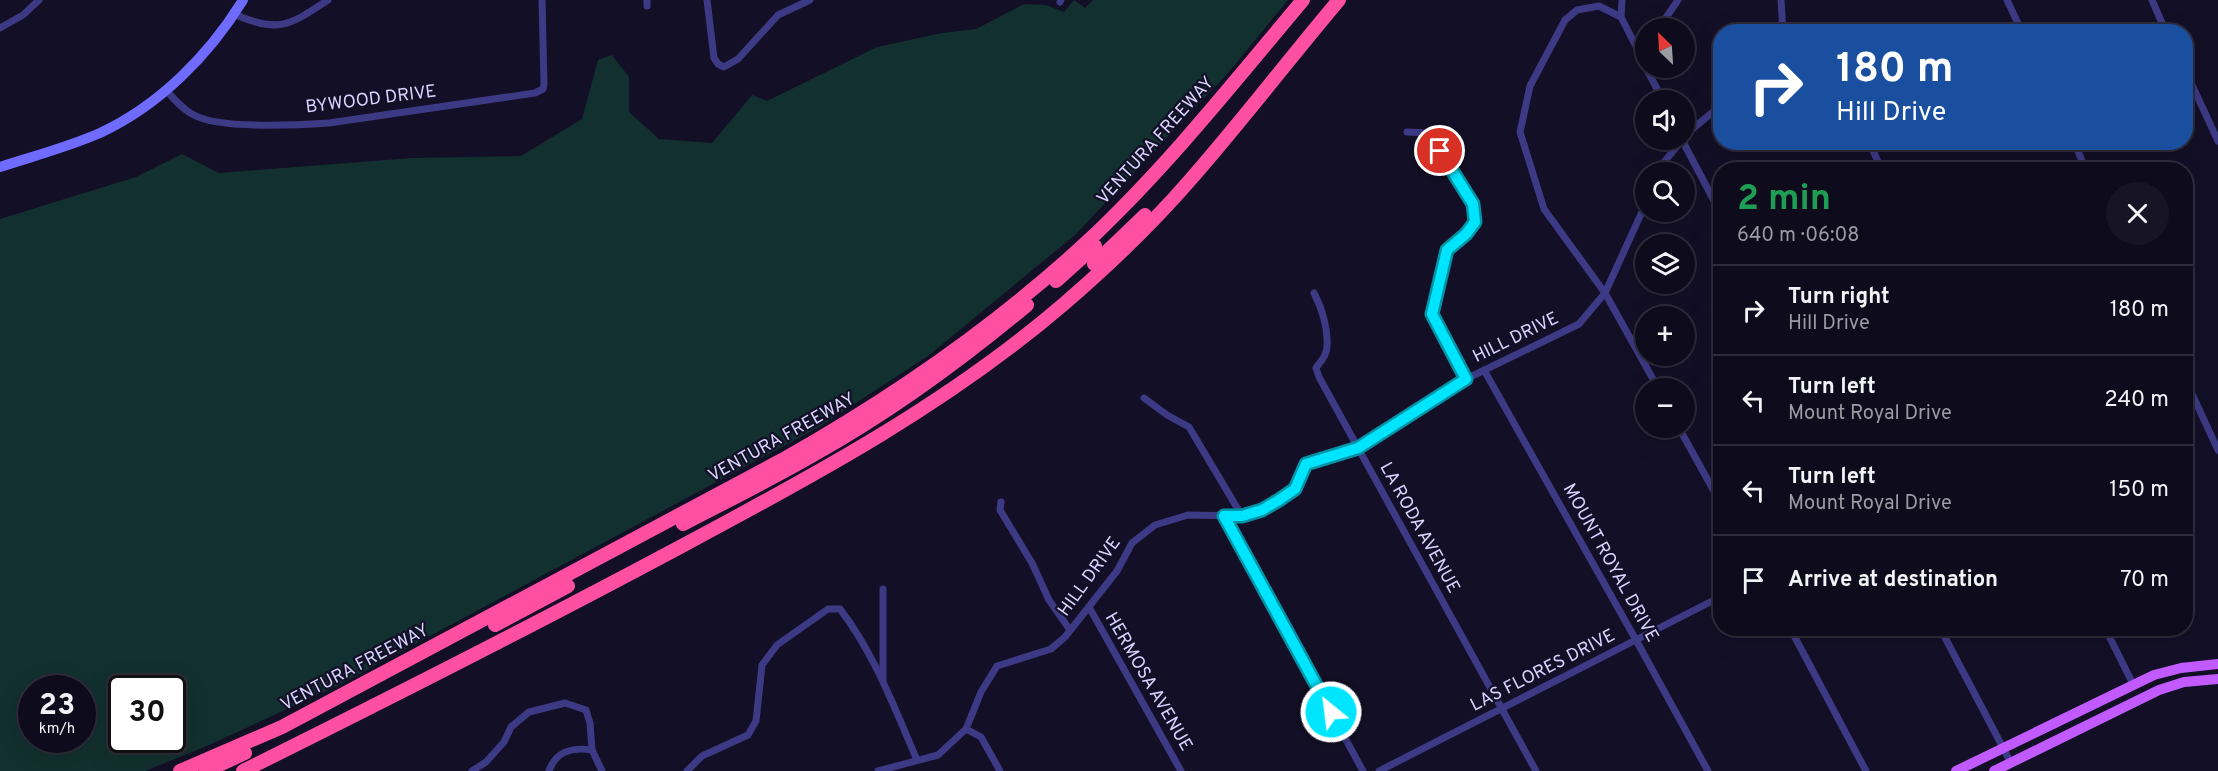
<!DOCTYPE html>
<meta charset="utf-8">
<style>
:root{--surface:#0e0b1c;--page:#171425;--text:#f1f3f6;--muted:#9b9ba3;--line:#2e2b3b}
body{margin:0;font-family:Overpass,sans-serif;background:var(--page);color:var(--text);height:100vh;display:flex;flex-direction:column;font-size:22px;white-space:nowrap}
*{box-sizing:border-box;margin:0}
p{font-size:20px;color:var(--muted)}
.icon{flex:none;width:33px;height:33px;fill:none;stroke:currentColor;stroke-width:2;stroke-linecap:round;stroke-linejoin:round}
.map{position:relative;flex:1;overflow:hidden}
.side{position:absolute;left:1713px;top:162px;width:480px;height:474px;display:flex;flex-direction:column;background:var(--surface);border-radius:24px;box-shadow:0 6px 24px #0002,0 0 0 2px var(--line)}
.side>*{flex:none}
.guide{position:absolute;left:1713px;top:24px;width:480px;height:126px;border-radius:24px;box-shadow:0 6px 24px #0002,0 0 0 2px var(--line);background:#1a4fa0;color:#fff;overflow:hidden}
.needle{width:39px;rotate:335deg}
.controls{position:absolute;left:1635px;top:18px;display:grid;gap:12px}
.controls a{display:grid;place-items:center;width:60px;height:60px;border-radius:50%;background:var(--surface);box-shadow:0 6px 24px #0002,0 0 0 2px var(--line);font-size:30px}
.speed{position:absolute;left:18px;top:675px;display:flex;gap:12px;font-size:30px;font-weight:700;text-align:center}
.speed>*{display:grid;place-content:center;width:78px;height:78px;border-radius:50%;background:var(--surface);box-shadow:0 6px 24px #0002,0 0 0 2px var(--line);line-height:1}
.speed small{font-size:15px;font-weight:400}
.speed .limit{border:3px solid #111;border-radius:9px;background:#fff;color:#111}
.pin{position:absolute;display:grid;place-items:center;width:51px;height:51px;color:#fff;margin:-26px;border:3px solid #fff;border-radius:50%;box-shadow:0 2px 6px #0007}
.me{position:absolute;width:66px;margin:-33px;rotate:331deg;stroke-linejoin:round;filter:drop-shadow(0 0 4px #0008)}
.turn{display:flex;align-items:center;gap:21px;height:126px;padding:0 24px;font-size:27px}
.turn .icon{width:78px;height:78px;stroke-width:2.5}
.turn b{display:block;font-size:42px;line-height:51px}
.round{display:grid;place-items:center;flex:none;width:63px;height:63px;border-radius:32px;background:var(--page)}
.summary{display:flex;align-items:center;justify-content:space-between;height:102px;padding:0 24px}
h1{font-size:36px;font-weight:700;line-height:45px;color:#1e9e55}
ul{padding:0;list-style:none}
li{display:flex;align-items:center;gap:18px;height:90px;padding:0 24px;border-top:2px solid var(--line)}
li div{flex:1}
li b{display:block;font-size:22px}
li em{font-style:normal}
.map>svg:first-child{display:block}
.green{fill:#12302f;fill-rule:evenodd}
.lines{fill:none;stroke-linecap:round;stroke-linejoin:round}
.street{stroke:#3d3a85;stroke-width:7}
.secondary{stroke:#6f6bff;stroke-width:10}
.primary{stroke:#c25bff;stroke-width:10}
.highway{stroke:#ff4fa3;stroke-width:14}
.route-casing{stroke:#0095a6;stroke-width:15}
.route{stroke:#00e5ff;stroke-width:10}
.labels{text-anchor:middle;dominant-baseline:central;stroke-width:4.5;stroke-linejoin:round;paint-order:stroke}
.street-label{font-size:18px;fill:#d9d4ff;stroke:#130f26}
</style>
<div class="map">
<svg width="2218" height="771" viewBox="0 0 2218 771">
<rect width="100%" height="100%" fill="#130f26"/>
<path class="green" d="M1074,0l11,8 8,-8h195l-60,73 -153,162 -147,121 -109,71 -482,259 -130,60 -62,25h-145v-552l136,-42 46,-23 37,19 193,-15 109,-2 61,-37 16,-59 14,-5 17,22v35l30,27 53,4 40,-48 15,6 110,-54 65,-14 34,-4 48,-25 22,1 18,7zM82,688v52h-50v-52zM122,688h50v52h-50z"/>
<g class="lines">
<g class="street">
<polyline points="647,0 647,6"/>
<polyline points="707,0 714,58 718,64 724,67 738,59 778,15 810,0"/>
<polyline points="1622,0 1621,17 1646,66"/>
<polyline points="1781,0 1783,32"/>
<polyline points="2007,0 2022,32"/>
<polyline points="2152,0 2166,32"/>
<polyline points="1060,2 1061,0"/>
<path d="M234,14c45,20 56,11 94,-14"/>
<polyline points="1621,17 1599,6 1577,10 1565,20 1530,86 1520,132 1544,209 1605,293 1658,388"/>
<polyline points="0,28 23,15 39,0"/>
<polyline points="1659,28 1678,0"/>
<polyline points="1640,56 1646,48"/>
<polyline points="1646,68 1663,100"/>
<polyline points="2186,72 2218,141"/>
<path d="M166,90c8,9 17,20 28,25 25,14 104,10 135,8l206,-30 8,-4 1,-5 -2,-84"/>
<polyline points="1407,132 1429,133 1473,204 1475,222 1466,234 1447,250 1432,314 1466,379"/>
<polyline points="1684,136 1720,106"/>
<polyline points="1682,140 1720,212"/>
<polyline points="1869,142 1882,170"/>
<polyline points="2074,142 2086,170"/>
<polyline points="1660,172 1665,161 1682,140"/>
<path d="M1314,293c8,15 14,36 13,53 0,9 -6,15 -11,22l3,9 217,394"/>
<polyline points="1484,370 1636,640 1708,771"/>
<polyline points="2186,381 2218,450"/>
<polyline points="1144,398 1167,415 1189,427 1242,516"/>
<polyline points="1679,428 1720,502"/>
<polyline points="1001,502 1000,510 1032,563 1049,600 1070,630"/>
<polyline points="1224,516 1363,771"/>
<polyline points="883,589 883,680"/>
<polyline points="1089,607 1181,771"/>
<polyline points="1790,628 1866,771"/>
<polyline points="1940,628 2011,763"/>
<polyline points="2105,628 2133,684"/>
<polyline points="966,729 981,737 1000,771"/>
<polyline points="472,771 486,762 504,742 511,727 529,712 565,703 586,710 590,723 592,750 602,771"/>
<path d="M549,771c7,-20 23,-24 43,-21"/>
<path d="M687,771l15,-15 46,-21 8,-14 6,-56 15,-20 51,-36h12c34,44 55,100 77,151"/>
<polyline points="878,771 938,755 966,729 981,692 997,666 1051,649 1065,637 1117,571 1132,543 1155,525 1188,515 1242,516 1262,510 1295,489 1306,463 1358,448 1466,379 1579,324 1605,293 1646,203"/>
<polyline points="1379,771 1720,597"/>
</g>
<path class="secondary" d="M0,167c34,-11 68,-20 100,-34 60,-28 109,-78 143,-133"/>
<g class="primary">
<polyline points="1956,771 2154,675 2181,668 2218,664"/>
<polyline points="1994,771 2159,690 2184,682 2218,679"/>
</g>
<g class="highway">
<polyline points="1094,264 1145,215"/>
<polyline points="1056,281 1095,246"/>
<path d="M683,524c44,-23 89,-45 132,-70 75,-42 146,-94 212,-149"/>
<polyline points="495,625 568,586"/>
<path d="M180,771l102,-44 500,-267c110,-62 213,-133 306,-219 79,-74 146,-159 215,-241"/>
<polyline points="206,771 245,753"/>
<path d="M243,771c147,-73 293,-147 437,-224 135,-72 269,-144 385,-244 44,-38 88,-80 126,-124 51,-58 98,-120 148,-179"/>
</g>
</g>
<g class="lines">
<defs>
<polyline id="route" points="1331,712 1224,516 1242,516 1262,510 1279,500 1295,489 1306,464 1358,448 1466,379 1432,314 1447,250 1466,234 1475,222 1473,204 1440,151"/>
</defs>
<use href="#route" class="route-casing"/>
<use href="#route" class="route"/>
</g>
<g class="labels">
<g class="street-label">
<text transform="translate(371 100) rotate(-7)">BYWOOD DRIVE</text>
<text transform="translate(1156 141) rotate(-48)">VENTURA FREEWAY</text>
<text transform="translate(1516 338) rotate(-26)">HILL DRIVE</text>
<text transform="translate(782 438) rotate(-29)">VENTURA FREEWAY</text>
<text transform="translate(1419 528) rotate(61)">LA RODA AVENUE</text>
<text transform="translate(1610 563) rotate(61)">MOUNT ROYAL DRIVE</text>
<text transform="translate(1090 577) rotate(-54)">HILL DRIVE</text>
<text transform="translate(355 668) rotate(-28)">VENTURA FREEWAY</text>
<text transform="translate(1543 671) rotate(-27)">LAS FLORES DRIVE</text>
<text transform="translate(1148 682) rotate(60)">HERMOSA AVENUE</text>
</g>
</g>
</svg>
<div class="controls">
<a><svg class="needle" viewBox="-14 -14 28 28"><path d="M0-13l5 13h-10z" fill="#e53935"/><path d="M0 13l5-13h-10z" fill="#9b9ba3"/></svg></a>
<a><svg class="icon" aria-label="sound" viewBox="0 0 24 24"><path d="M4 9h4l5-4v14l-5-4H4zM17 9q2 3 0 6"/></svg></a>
<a><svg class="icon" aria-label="search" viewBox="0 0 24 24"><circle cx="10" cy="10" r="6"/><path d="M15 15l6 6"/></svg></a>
<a><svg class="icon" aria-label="layers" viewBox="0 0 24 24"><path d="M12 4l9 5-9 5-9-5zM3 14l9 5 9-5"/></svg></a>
<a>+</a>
<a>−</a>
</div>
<div class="speed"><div>23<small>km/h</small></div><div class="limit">30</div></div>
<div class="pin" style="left:1440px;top:151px;background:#d93025"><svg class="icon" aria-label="arrive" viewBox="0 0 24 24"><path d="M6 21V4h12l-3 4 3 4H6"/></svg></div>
<svg class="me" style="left:1331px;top:712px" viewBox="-20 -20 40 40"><circle r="17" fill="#00e5ff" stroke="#fff" stroke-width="3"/><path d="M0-11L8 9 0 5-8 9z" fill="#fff"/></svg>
<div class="guide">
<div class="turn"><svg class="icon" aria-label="right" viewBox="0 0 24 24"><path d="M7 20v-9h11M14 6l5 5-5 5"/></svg><div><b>180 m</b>Hill Drive</div></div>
</div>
<section class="side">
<div class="summary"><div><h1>2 min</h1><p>640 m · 06:08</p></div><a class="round"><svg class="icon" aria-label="close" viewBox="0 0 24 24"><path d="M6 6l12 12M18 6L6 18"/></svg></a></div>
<ul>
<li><svg class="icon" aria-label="right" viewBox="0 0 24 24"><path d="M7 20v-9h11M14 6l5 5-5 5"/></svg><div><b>Turn right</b><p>Hill Drive</p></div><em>180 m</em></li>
<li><svg class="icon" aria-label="left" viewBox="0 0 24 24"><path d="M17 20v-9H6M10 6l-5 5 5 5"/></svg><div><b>Turn left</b><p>Mount Royal Drive</p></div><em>240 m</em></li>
<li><svg class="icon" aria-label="left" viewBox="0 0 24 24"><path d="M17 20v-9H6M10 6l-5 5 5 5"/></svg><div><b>Turn left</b><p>Mount Royal Drive</p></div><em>150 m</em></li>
<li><svg class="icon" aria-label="arrive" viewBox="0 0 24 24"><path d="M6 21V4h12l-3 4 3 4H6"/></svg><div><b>Arrive at destination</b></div><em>70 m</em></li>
</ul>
</section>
</div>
